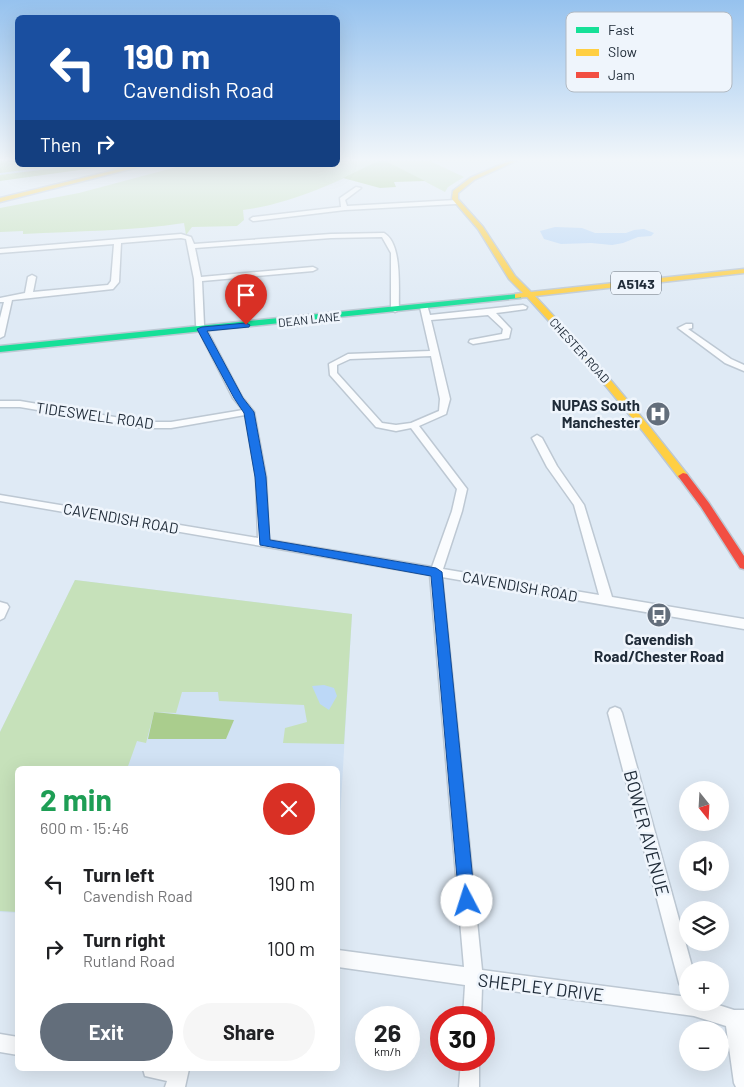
<!DOCTYPE html>
<meta charset="utf-8">
<style>
:root{--surface:#fff;--page:#f6f6f6;--text:#202124;--muted:#757577;--accent:#636e7b}
body{margin:0;font-family:Barlow,sans-serif;background:var(--page);color:var(--text);height:100vh;display:flex;flex-direction:column;font-size:19px;white-space:nowrap}
*{box-sizing:border-box;margin:0}
p{font-size:16px;color:var(--muted)}
.icon{flex:none;width:28px;height:28px;fill:none;stroke:currentColor;stroke-width:2;stroke-linecap:round;stroke-linejoin:round}
.map{position:relative;flex:1;overflow:hidden}
.sheet{position:absolute;left:15px;top:766px;width:325px;height:305px;display:flex;flex-direction:column;background:var(--surface);border-radius:8px;box-shadow:0 5px 20px #0002}
.sheet>*{flex:none}
.banner{position:absolute;left:15px;top:15px;width:325px;height:152px;border-radius:8px;box-shadow:0 5px 20px #0002;background:#1a4fa0;color:#fff;overflow:hidden}
.needle{width:32px;rotate:162deg}
.controls{position:absolute;left:679px;top:781px;display:grid;gap:10px}
.controls a{display:grid;place-items:center;width:50px;height:50px;border-radius:50%;background:var(--surface);box-shadow:0 5px 20px #0002;font-size:25px}
.speed{position:absolute;left:355px;top:1006px;display:flex;gap:10px;font-size:25px;font-weight:700;text-align:center}
.speed>*{display:grid;place-content:center;width:65px;height:65px;border-radius:50%;background:var(--surface);box-shadow:0 5px 20px #0002;line-height:1}
.speed small{font-size:12px;font-weight:400}
.speed .limit{border:8px solid #d22;background:#fff;color:#111}
.pin{position:absolute;display:grid;place-items:center;width:42px;height:42px;color:#fff;margin:-51px -21px;border-radius:50% 50% 50% 0;rotate:-45deg;box-shadow:0 0 5px #0007}
.pin .icon{rotate:45deg}
.me{position:absolute;width:55px;margin:-28px;rotate:355deg;stroke-linejoin:round;filter:drop-shadow(0 0 4px #0008)}
.turn{display:flex;align-items:center;gap:18px;height:105px;padding:0 25px;font-size:22px}
.turn .icon{width:65px;height:65px;stroke-width:2.5}
.turn b{display:block;font-size:35px;line-height:42px}
.then{display:flex;align-items:center;height:48px;padding:0 25px;background:#0003;gap:10px;font-size:19px}
.round{display:grid;place-items:center;flex:none;width:52px;height:52px;border-radius:26px;background:var(--page)}
.head{display:flex;align-items:center;justify-content:space-between;height:85px;padding:0 25px}
h1{font-size:30px;font-weight:700;line-height:38px;color:#1e9e55}
.action{display:flex;gap:10px;margin-top:auto;padding:10px 25px}
.action a{flex:1;height:58px;border-radius:30px;background:var(--accent);color:#fff;font-size:20px;font-weight:700;line-height:58px;text-align:center}
.action a+a{background:var(--page);color:var(--text)}
ul{padding:0;list-style:none}
li{display:flex;align-items:center;gap:15px;height:65px;padding:0 25px}
li div{flex:1}
li b{display:block;font-size:19px}
li em{font-style:normal}
.map>svg:first-child{display:block}
.built{fill:#d1e2f4}
.green{fill:#c6e1ba}
.forest{fill:#aacd8d}
.water{fill:#bcd8f7}
.lines{fill:none;stroke-linecap:round;stroke-linejoin:round}
.stream{stroke:#bcd8f7;stroke-width:2}
.street-casing{stroke:#bdc8d3;stroke-width:3}
.fast-casing{stroke:#bdc8d3;stroke-width:3}
.slow-casing{stroke:#bdc8d3;stroke-width:3}
.jam-casing{stroke:#bdc8d3;stroke-width:3}
.street{fill:#fafcfe;fill-rule:evenodd}
.fast{fill:#16e098;fill-rule:evenodd}
.slow{fill:#ffcf43;fill-rule:evenodd}
.jam{fill:#f24e42;fill-rule:evenodd}
.route{fill:#1a73e8;stroke:#114b97}
.labels{text-anchor:middle;dominant-baseline:central;stroke-width:5;stroke-linejoin:round;paint-order:stroke}
.far-street-label{font-size:12px;fill:#202c39;stroke:#eff5fc}
.shield{fill:#eff5fc;stroke:#5e6874;stroke-width:1}
.shield-label{font-size:14px;font-weight:bold;fill:#202c39}
.poi-label{font-size:15px;font-weight:bold;fill:#202c39;stroke:#eff5fc;text-anchor:end}
.street-label{font-size:15px;fill:#202c39;stroke:#eff5fc}
.near-street-label{font-size:18px;fill:#202c39;stroke:#eff5fc}
.key{fill:#eff5fc;stroke:#b1b9c2;stroke-width:1}
.key-label{font-size:14px;fill:#202c39}
</style>
<div class="map">
<svg width="744" height="1087" viewBox="0 0 744 1087">
<rect width="100%" height="100%" fill="#dfeaf5"/>
<polygon class="built" points="75,580 352,614 338,853 338,769 18,769 17,913 0,912 0,732"/>
<g class="green">
<path d="M338,161h40c-42,22 -88,43 -135,49l1,10 -7,6 -45,1 -6,8 -2,-12c-53,8 -107,8 -161,11v-3l-23,1v-24l79,-15 105,-28h154z"/>
<polygon points="386,161 430,161 464,177 448,187 445,192"/>
<polygon points="75,580 352,614 344,744 283,743 285,728 307,722 304,705 219,701 218,692 182,692 176,713 154,712 146,743 137,741 127,769 18,769 17,912 0,911 0,732"/>
</g>
<g class="forest">
<polygon points="0,161 17,161 18,165 115,165 0,181"/>
<polygon points="378,161 386,161 425,181 394,182 396,187 380,188 343,178"/>
<polygon points="154,712 234,720 226,739 148,739"/>
</g>
<g class="water">
<polygon points="555,227 582,228 595,233 626,233 634,230 644,229 654,233 651,236 638,237 623,243 612,245 591,243 561,244 544,239 540,231"/>
<polygon points="324,685 334,688 337,696 329,710 320,704 312,686"/>
</g>
<g class="lines">
<polyline class="stream" points="0,174 71,165"/>
<defs>
<g id="street">
<polygon points="356,187 361,188 345,200 347,206 456,200 459,202 456,204 345,210 253,221 250,219 253,217 341,207 340,198"/>
<path d="M181,234l10,3 3,7 137,-10 53,-1c19,11 14,57 15,77l-4,2 -4,-2v-57l-9,-16 -51,1 -136,10 6,29 112,-10 4,2 -4,2 -111,10 2,44 38,72 12,15 12,65 3,63 163,27 20,-56 5,-22 -46,-61 -15,3 -20,-4 -46,-52 -1,-11 19,-10 82,-3 -10,-44 1,-2h6l3,10 93,-10 4,2 -1,2 -30,4 15,16 -2,9 -36,6 -4,-2 1,-2 32,-6 1,-5 -15,-14 -57,5 19,79 -4,15 -27,12 48,63 -5,22 -19,58 156,26 -25,-90 -27,-38 -15,-29 5,-3 5,3 15,28 27,39 28,92 132,22v10l-302,-52 40,393 206,27v5h21l25,8h10v77h-8l-2,-4 -8,-57 -32,-10 -212,-29 -1,31h-18l2,-33 -127,-18v-17l126,17 -34,-392 -430,-74v-6l258,43 -2,-61 -11,-62 -74,13h-27l-124,-21h-20v-6h20l124,21h27l72,-12 -10,-12 -37,-73 -2,-46 -8,-40 -5,-1 -60,5 -2,39 -6,7 -101,11 -8,36 -4,2v-20l4,-16h-4v-4l25,-5 3,-16 4,-2 4,2 -3,15 75,-7 3,-4 3,-37 -114,9v-4zM431,356l9,43 -1,12 -28,12 -15,2 -14,-2 -45,-50v-8l13,-6z"/>
<polygon points="686,324 692,324 692,328 688,329 731,359 744,365 744,371 725,363 678,328"/>
<polygon points="0,602 7,604 9,607 4,618 0,620"/>
<polygon points="615,707 620,709 622,713 693,970 688,970 688,992 682,989 679,983 608,713 610,709"/>
<polygon points="0,1034 18,1037 18,1055 0,1052"/>
<polygon points="461,1060 479,1060 479,1087 459,1087"/>
<polygon points="143,1069 189,1069 185,1087 165,1087 167,1081 145,1076"/>
</g>
<polygon id="fast" points="518,294 521,294 521,298 0,352 0,346"/>
<g id="slow">
<path d="M509,161h7l-42,19 -16,13v6l25,28 32,49 16,16 213,-23v4l-209,23c54,57 104,116 152,178l1,2 -1,2h-8c-48,-64 -97,-122 -152,-181l-12,1v-4l8,-1 -14,-14 -31,-50 -26,-30 1,-8 17,-13z"/>
<polygon points="136,165 146,165 0,202 0,198"/>
</g>
<polygon id="jam" points="683,473 687,474 709,503 744,556 744,569 740,568 701,507 678,476"/>
</defs>
<use href="#street" class="street-casing"/>
<use href="#fast" class="fast-casing"/>
<use href="#slow" class="slow-casing"/>
<use href="#jam" class="jam-casing"/>
<use href="#street" class="street"/>
<use href="#fast" class="fast"/>
<use href="#slow" class="slow"/>
<use href="#jam" class="jam"/>
</g>
<linearGradient id="sky" x2="0" y2="1"><stop stop-color="#96c2ee"/><stop offset="0.51" stop-color="#f1f6fa"/><stop offset="1" stop-color="#f1f6fa" stop-opacity="0"/></linearGradient>
<rect width="744" height="313" fill="url(#sky)"/>
<polygon class="route" points="246,323 250,325 249,327 207,331 243,398 254,412 266,477 270,540 436,568 442,572 475,901 473,907 467,909 461,907 459,901 431,576 260,545 255,477 244,413 234,398 197,329 202,327"/>
<defs>
<symbol id="hospital-disc" viewBox="-11 -11 22 22"><circle r="9.5" fill="#636e7b" stroke="#eff5fc"/><path d="M-5-5h3v3.5h4V-5h3V5h-3V1.5h-4V5h-3Z" fill="#fff"/></symbol>
<symbol id="bus-disc" viewBox="-11 -11 22 22"><circle r="9.5" fill="#636e7b" stroke="#eff5fc"/><path d="M-5-6H5V4H4V6H2V4H-2V6H-4V4H-5ZM-3.5-4V0h7V-4ZM-3.5 1.2v1.5H-2V1.2ZM2 1.2v1.5H3.5V1.2Z" fill="#fff"/></symbol>
</defs>
<g fill-rule="evenodd">
<use href="#hospital-disc" x="644" y="400" width="28" height="28"/>
<use href="#bus-disc" x="645" y="601" width="28" height="28"/>
</g>
<g class="labels">
<g class="far-street-label">
<text transform="translate(309 319) rotate(-6)">DEAN LANE</text>
<text transform="translate(580 350) rotate(48)">CHESTER ROAD</text>
</g>
<rect class="shield" x="611" y="271.5" width="50" height="23" rx="4"/>
<g class="shield-label">
<text x="636" y="283">A5143</text>
</g>
<g class="poi-label">
<text x="640" y="405">NUPAS South<tspan x="640" dy="17">Manchester</tspan></text>
<text x="659" y="639" text-anchor="middle">Cavendish<tspan x="659" dy="17">Road/Chester Road</tspan></text>
</g>
<g class="street-label">
<text transform="translate(95 415) rotate(8)">TIDESWELL ROAD</text>
<text transform="translate(121 518) rotate(10)">CAVENDISH ROAD</text>
<text transform="translate(520 586) rotate(10)">CAVENDISH ROAD</text>
</g>
<g class="near-street-label">
<text transform="translate(647 833) rotate(75)">BOWER AVENUE</text>
<text transform="translate(541 987) rotate(7)">SHEPLEY DRIVE</text>
</g>
</g>
<rect x="566" y="12" width="166" height="80" rx="8" class="key"/>
<rect x="576" y="27" width="23" height="6" fill="#16e098"/>
<rect x="576" y="49" width="23" height="7" fill="#ffcf43"/>
<rect x="576" y="72" width="23" height="6" fill="#f24e42"/>
<g class="key-label">
<text x="608" y="35">Fast</text>
<text x="608" y="57">Slow</text>
<text x="608" y="80">Jam</text>
</g>
</svg>
<div class="controls">
<a><svg class="needle" viewBox="-14 -14 28 28"><path d="M0-13l5 13h-10z" fill="#e53935"/><path d="M0 13l5-13h-10z" fill="#757577"/></svg></a>
<a><svg class="icon" aria-label="sound" viewBox="0 0 24 24"><path d="M4 9h4l5-4v14l-5-4H4zM17 9q2 3 0 6"/></svg></a>
<a><svg class="icon" aria-label="layers" viewBox="0 0 24 24"><path d="M12 4l9 5-9 5-9-5zM3 14l9 5 9-5"/></svg></a>
<a>+</a>
<a>−</a>
</div>
<div class="speed"><div>26<small>km/h</small></div><div class="limit">30</div></div>
<div class="pin" style="left:246px;top:325px;background:#d93025"><svg class="icon" aria-label="arrive" viewBox="0 0 24 24"><path d="M6 21V4h12l-3 4 3 4H6"/></svg></div>
<svg class="me" style="left:467px;top:901px" viewBox="-20 -20 40 40"><circle r="19" fill="#fff"/><path d="M0-13L10 11 0 6-10 11z" fill="#1a73e8"/></svg>
<div class="banner">
<div class="turn"><svg class="icon" aria-label="left" viewBox="0 0 24 24"><path d="M17 20v-9H6M10 6l-5 5 5 5"/></svg><div><b>190 m</b>Cavendish Road</div></div>
<div class="then">Then<svg class="icon" aria-label="right" viewBox="0 0 24 24"><path d="M7 20v-9h11M14 6l5 5-5 5"/></svg></div>
</div>
<section class="sheet">
<div class="head"><div><h1>2 min</h1><p>600 m · 15:46</p></div><a class="round" style="background:#d93025;color:#fff"><svg class="icon" aria-label="close" viewBox="0 0 24 24"><path d="M6 6l12 12M18 6L6 18"/></svg></a></div>
<ul>
<li><svg class="icon" aria-label="left" viewBox="0 0 24 24"><path d="M17 20v-9H6M10 6l-5 5 5 5"/></svg><div><b>Turn left</b><p>Cavendish Road</p></div><em>190 m</em></li>
<li><svg class="icon" aria-label="right" viewBox="0 0 24 24"><path d="M7 20v-9h11M14 6l5 5-5 5"/></svg><div><b>Turn right</b><p>Rutland Road</p></div><em>100 m</em></li>
</ul>
<div class="action"><a>Exit</a><a>Share</a></div>
</section>
</div>
